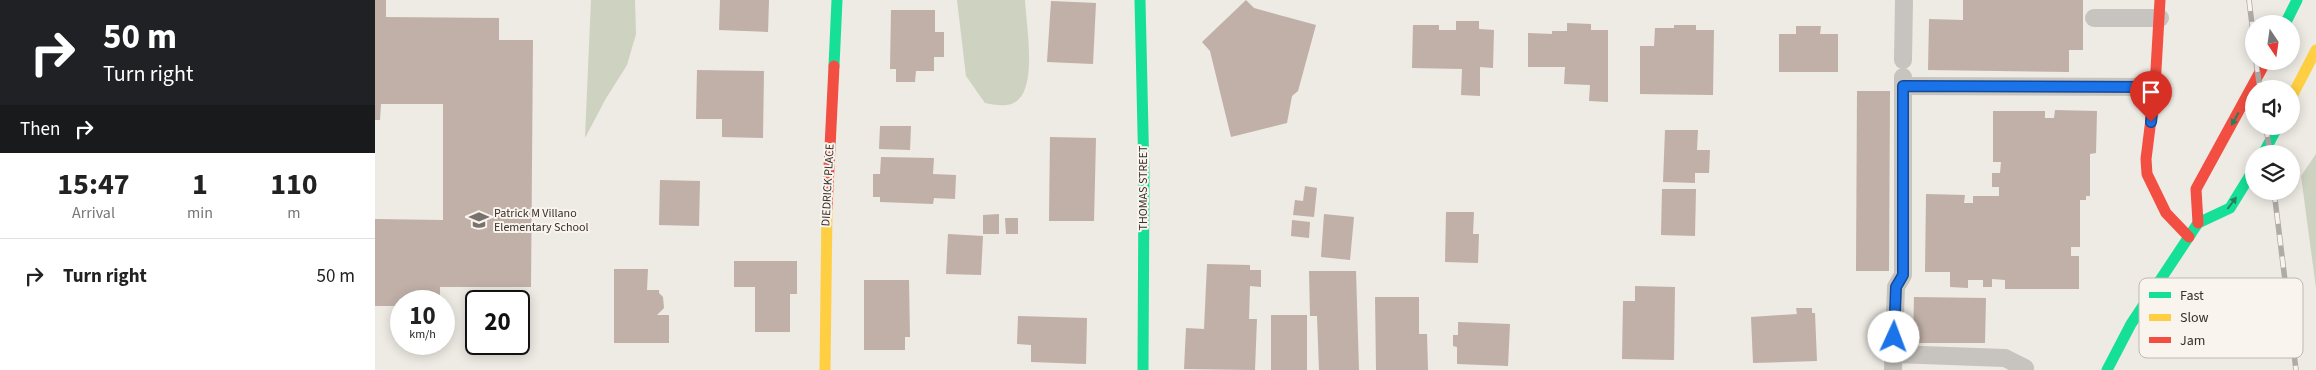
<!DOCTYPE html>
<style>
:root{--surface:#fff;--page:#f6f6f6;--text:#222;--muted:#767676;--line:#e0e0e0}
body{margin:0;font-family:"Source Sans 3",sans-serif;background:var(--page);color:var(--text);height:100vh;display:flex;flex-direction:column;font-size:19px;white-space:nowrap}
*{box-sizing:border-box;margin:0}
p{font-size:16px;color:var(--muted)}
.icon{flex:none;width:28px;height:28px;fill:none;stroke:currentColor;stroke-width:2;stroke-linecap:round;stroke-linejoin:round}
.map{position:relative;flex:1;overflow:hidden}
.drawer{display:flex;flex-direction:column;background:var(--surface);width:375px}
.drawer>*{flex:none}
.top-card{background:#202124;color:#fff;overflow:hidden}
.needle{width:32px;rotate:167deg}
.tools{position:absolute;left:1870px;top:15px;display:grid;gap:10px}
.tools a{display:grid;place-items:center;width:55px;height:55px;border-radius:50%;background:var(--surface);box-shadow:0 2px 12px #0003;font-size:25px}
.speed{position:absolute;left:15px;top:290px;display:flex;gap:10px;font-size:25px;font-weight:700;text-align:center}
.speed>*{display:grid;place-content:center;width:65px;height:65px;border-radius:50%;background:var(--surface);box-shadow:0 2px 12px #0003;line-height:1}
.speed small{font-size:12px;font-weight:400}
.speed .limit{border:2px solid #111;border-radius:8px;background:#fff;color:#111}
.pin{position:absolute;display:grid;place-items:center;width:42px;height:42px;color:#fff;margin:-51px -21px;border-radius:50% 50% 50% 0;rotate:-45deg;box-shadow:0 0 5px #0007}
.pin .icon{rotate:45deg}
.me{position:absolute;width:55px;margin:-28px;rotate:2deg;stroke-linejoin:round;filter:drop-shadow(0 0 4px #0008)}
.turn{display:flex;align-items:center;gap:18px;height:105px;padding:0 20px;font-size:22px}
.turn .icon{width:65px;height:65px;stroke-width:2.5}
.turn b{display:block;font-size:35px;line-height:42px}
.then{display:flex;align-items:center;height:48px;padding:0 20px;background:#0003;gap:10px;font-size:19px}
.eta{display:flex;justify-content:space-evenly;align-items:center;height:85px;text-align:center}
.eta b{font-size:30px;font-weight:700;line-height:35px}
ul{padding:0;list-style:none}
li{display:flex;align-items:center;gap:15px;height:75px;padding:0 20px;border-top:1px solid var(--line)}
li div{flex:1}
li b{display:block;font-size:19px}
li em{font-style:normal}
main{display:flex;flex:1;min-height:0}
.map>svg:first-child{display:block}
.green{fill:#ced2c0}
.building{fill:#c0b0a8}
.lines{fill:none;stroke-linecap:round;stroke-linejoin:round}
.lane{stroke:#c7c3be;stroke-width:18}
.fast{stroke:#16e098;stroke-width:11}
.slow{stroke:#ffcf43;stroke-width:11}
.jam{stroke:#f24e42;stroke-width:11}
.rail-casing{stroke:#afaba8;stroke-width:5.5}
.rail{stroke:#f9f4ed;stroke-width:4;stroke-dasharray:11;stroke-linecap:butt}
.oneway{fill:#297f5d}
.route-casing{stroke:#114b97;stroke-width:12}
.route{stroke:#1a73e8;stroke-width:9}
.labels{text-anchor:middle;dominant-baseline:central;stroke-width:4;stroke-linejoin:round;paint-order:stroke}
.street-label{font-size:12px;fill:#38302c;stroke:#f9f4ed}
.poi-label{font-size:12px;fill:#38302c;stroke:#f9f4ed;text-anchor:start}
.key{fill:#f9f4ed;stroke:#bfb9b3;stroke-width:1}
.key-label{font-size:14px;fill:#38302c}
</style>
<main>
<section class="drawer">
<div class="top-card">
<div class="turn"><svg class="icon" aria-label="right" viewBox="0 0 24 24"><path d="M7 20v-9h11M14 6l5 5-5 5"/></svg><div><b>50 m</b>Turn right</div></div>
<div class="then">Then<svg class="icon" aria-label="right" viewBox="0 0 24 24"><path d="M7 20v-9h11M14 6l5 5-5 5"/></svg></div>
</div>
<div class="eta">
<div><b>15:47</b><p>Arrival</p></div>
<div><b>1</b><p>min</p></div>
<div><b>110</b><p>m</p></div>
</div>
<ul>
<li><svg class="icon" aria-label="right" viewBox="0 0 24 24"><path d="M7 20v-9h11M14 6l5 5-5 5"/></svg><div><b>Turn right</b></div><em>50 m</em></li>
</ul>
</section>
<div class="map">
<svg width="1941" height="370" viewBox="0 0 1941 370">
<rect width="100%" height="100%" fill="#eeeae4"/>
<g class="green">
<polygon points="216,0 260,0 261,34 252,65 230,100 210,138"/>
<path d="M582,0h68c1,24 12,83 -7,100 -9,8 -23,5 -33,3l-19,-27z"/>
<polygon points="1941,154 1941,288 1926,176"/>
</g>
<g class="building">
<polygon points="0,0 11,0 11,17 124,18 124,40 158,40 156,287 65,287 65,301 26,301 26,306 0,306 0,219 68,220 68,104 6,104 5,120 0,120"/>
<polygon points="345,0 394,0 393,32 344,30"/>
<polygon points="871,0 879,8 941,25 923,91 917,96 912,123 856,137 835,51 827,42"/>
<polygon points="1588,0 1708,0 1708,50 1694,50 1694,72 1553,70 1554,19 1588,20"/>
<polygon points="676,1 721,3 718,64 672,62"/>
<polygon points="516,10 560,10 560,32 569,32 569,57 559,57 559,71 541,71 540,82 521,82 521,69 515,69"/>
<polygon points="1081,21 1104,21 1104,29 1119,30 1118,68 1105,67 1105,96 1086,95 1087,69 1037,68 1038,25 1064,25 1064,30 1081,30"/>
<polygon points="1192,23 1216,24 1216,30 1233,30 1233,102 1214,101 1215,85 1189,84 1190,67 1153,67 1153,33 1177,34 1177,31 1192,31"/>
<polygon points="1299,25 1321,25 1321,30 1339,30 1338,95 1265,94 1265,46 1279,46 1280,28 1299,28"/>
<polygon points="1421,26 1446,26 1445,34 1463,34 1463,72 1404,72 1404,34 1421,34"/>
<polygon points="322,70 389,71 388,138 347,137 347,119 321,119"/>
<polygon points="1482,91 1515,91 1514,271 1481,271"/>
<polygon points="1680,110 1722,111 1721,153 1715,154 1715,196 1711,196 1711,200 1705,200 1705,247 1696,247 1696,256 1704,256 1704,289 1630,289 1630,280 1617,279 1617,287 1608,287 1608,280 1593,280 1593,288 1575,287 1575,272 1550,272 1551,194 1590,195 1589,203 1598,203 1598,196 1624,196 1624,187 1617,187 1617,173 1625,173 1626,162 1618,162 1618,111 1670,111 1670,118 1679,118"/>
<polygon points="505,126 536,126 535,150 504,149"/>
<polygon points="1290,130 1323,130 1322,150 1335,150 1334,173 1320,173 1320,183 1288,182"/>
<polygon points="675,137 721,138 719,221 674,221"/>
<polygon points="506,157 559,158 558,174 581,175 580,199 559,198 558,204 505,202 505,197 498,197 498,174 505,174"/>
<polygon points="285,180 325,181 324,226 284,225"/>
<polygon points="930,186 942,188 939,217 918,215 920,200 928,201"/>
<polygon points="1287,189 1321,189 1320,236 1286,235"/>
<polygon points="1071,212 1099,212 1098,234 1104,234 1103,263 1070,262"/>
<polygon points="624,214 624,234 608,234 608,215"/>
<polygon points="949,214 979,217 975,260 946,257"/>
<polygon points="630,218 643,218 643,234 631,234"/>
<polygon points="917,220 935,222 934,238 916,236"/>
<polygon points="573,234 608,236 606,275 571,274"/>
<polygon points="359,261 422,261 422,294 415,294 415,332 380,332 380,287 359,287"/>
<polygon points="832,264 875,265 875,270 886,270 886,287 875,286 874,319 882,319 880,370 809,369 811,328 829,329"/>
<polygon points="239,269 273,269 272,290 284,290 284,293 288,297 289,308 282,315 294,315 294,343 239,343"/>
<polygon points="934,271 981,271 984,370 944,370 942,316 935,316"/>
<polygon points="489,280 534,280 535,337 530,337 530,350 489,350"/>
<polygon points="1260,286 1300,287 1299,360 1247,359 1248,301 1260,301"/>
<polygon points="1000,297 1044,297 1044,334 1052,334 1053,370 1001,370"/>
<polygon points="1539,297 1611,298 1610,343 1538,343"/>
<polygon points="1421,308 1437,308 1437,313 1440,313 1442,361 1378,363 1376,317 1422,314"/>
<rect x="896" y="315" width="36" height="55"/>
<polygon points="643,316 712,318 711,364 656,362 656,345 642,344"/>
<polygon points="1083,322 1135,324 1133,366 1082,364 1082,347 1078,346 1078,335 1083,335"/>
</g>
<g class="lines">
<g class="lane">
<polyline points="1719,18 1785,18"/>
<polyline points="1528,60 1529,0"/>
<polyline points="1528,86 1780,87"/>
<polyline points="1519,354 1630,358 1650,368"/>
<polyline points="1518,370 1521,287 1528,275 1528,77"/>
</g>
<g class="fast">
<polyline points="765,0 769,176 768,370"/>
<polyline points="1910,24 1922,0"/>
<polyline points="459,66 462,0"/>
<polyline points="1888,154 1903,126"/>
<polyline points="1732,370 1756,324 1823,223 1855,208 1879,169"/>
</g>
<g class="slow">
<polyline points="1916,98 1941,50"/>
<polyline points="450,370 452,208"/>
</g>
<g class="jam">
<polyline points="1785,0 1780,87 1771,159 1772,174 1791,213 1814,237"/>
<polyline points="452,208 459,66"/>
<polyline points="1823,223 1821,189 1891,61"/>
</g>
<defs>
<g id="rail">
<polyline points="1874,0 1879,41"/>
<polyline points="1881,61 1885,89"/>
<polyline points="1891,126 1895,154"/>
<polyline points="1899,191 1921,370"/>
</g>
</defs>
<use href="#rail" class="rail-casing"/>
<use href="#rail" class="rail"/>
</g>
<defs><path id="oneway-solid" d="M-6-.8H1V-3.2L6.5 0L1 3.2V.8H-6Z" transform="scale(1.25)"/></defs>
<g class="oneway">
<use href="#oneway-solid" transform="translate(1860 119) rotate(119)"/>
<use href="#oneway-solid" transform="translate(1857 203) rotate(-53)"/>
</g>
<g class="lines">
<defs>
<polyline id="route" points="1519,337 1521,287 1528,275 1528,86 1780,87 1776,122"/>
</defs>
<use href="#route" class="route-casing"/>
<use href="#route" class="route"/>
</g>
<defs>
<symbol id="school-bare" viewBox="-9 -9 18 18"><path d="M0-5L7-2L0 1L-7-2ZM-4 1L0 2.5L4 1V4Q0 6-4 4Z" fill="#78716c" stroke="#f9f4ed" stroke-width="2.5" paint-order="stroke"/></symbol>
</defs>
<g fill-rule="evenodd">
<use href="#school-bare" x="90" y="206" width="28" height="28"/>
</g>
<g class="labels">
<g class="street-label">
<text transform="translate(453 185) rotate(-87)">DIEDRICK PLACE</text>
<text transform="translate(768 188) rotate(-90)">THOMAS STREET</text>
</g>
<g class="poi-label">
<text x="119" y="213">Patrick M Villano<tspan x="119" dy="14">Elementary School</tspan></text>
</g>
</g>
<rect x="1764" y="278" width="164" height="80" rx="8" class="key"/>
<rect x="1774" y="292" width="22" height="6" fill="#16e098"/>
<rect x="1774" y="314" width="22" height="7" fill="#ffcf43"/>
<rect x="1774" y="337" width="22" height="6" fill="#f24e42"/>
<g class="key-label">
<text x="1805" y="300">Fast</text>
<text x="1805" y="322">Slow</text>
<text x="1805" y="345">Jam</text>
</g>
</svg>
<div class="tools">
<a><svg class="needle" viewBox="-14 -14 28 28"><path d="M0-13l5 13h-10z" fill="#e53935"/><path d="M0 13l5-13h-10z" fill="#767676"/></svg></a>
<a><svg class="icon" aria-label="sound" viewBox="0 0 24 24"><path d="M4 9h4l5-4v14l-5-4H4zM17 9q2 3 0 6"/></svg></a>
<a><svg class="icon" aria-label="layers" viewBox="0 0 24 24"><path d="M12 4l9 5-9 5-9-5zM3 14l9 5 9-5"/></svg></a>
</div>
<div class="speed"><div>10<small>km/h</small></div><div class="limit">20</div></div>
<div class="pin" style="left:1776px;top:122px;background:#d93025"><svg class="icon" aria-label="arrive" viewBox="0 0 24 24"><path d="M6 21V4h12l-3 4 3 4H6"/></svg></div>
<svg class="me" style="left:1519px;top:337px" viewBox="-20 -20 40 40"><circle r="19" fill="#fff"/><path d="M0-13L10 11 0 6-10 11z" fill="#1a73e8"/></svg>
</div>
</main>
